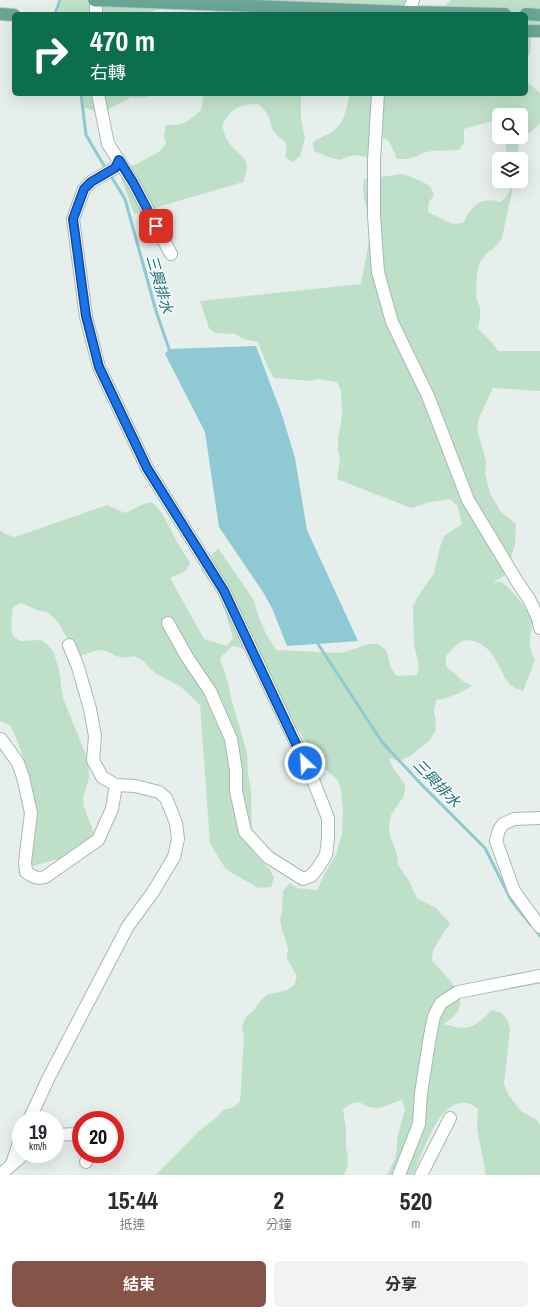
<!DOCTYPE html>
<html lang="zh-TW">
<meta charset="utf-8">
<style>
:root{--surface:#fff;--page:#f2f2f3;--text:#2b2b33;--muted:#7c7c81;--accent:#855347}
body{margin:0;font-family:"Archivo Narrow","Noto Sans TC",sans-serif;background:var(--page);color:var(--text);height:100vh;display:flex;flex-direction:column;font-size:15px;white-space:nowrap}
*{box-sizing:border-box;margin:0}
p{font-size:13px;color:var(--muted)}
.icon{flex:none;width:22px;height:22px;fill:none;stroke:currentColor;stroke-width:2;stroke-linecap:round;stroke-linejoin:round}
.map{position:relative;height:1175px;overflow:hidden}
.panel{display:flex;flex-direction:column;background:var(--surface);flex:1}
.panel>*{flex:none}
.top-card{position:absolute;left:12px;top:12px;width:516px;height:84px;border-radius:6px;box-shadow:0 4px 16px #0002;background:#0b6e4f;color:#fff;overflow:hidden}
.buttons{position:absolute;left:492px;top:108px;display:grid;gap:8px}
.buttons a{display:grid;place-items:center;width:36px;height:36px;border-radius:6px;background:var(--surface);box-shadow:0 4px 16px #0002;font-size:20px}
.speed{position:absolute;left:12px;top:1111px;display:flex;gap:8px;font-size:20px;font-weight:700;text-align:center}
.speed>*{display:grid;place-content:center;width:52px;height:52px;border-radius:50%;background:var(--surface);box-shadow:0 4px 16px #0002;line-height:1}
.speed small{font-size:10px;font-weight:400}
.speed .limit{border:6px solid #d22;background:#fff;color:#111}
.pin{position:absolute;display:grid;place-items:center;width:34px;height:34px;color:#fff;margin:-17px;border-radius:8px;box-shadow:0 2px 6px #0006}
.me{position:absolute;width:44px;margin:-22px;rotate:335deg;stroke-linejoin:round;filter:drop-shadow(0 0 3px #0008)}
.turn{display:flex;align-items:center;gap:14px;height:84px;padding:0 12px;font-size:18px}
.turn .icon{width:52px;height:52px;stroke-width:2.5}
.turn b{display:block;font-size:28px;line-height:34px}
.eta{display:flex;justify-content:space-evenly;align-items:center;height:68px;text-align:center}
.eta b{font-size:24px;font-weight:700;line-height:28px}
.action{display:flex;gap:8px;margin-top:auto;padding:8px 12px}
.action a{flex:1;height:46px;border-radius:6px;background:var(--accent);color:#fff;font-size:16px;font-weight:700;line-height:46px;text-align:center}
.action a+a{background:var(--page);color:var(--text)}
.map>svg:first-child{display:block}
.green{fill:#bfe0c8}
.water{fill:#8ec9d4}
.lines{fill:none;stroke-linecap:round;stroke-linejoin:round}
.stream{stroke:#8ec9d4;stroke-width:3}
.minor-casing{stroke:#a8b8b2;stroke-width:14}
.major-casing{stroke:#c2cac8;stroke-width:14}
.minor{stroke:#fff;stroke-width:12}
.major{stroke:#6aa596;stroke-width:12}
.major-bridge-casing{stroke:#c2cac8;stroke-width:14;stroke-linecap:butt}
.major-bridge{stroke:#6aa596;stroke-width:12}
.route-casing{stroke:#114b97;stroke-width:10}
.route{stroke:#1a73e8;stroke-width:7}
.labels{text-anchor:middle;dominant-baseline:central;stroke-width:3.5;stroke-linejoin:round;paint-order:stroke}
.water-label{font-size:15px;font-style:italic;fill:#1c6f80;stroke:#f7fbf9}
</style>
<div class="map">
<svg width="540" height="1175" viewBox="0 0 540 1175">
<rect width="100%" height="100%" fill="#e6efeb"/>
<g class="green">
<path d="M60,0h113c-8,5 -17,8 -24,14h-90v-6z"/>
<polygon points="198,0 416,0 422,14 215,14 213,6"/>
<polygon points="451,0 540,0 540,26 530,33 531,44 530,54 526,56 526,14 437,14"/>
<path d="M526,81l14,12v30l-9,9 -10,3v-20h-22v6l-10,1 -25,7v13l-5,8 -27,1 -9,2 -8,4 -9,2h-9l-8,-18 -8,-5 -6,24 -18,-5 -8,1 -9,4 -9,-2 -17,-7 -1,-9c6,-4 11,-6 17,-9 14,-8 16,-22 19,-36l-1,-3h178z"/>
<polygon points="79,94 148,94 149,96 140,98 131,97 107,110 99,112 82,107"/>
<path d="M204,94h97v25l4,19 -5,18 -7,6 -8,-5 2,-8 -2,-8c-18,-10 -11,-18 -20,-30 -2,-3 -5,-5 -7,-7 -19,0 -28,5 -36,22 2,6 4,14 8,18 14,17 22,13 13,38l-109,32 -15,-43 5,-5 10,-1 25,-13 7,-8 -2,-9 2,-10h10l10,-3 8,-6 7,-6z"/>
<polygon points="505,137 521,137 518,147 519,159 508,159 506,148"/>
<path d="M403,174l18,7 9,5 4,9 -5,7 -1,10 25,12 10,-1c10,-18 16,-27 38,-21l7,-7 5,-14h1l-12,57 -7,9 -8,6 -7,9 -3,11 -1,25 4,9v11l-2,11c8,9 14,12 20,22h42v40l-47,-3 -14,30 -2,12 9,31 -1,12 5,20 11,19 15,12 -1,21 -11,31 -10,6 1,1 4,-2c3,2 6,3 8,5 5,5 24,28 25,33 0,17 -6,24 3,41l-12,31c-2,-1 -6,-2 -8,-3 -12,-7 -15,-23 -23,-34 -6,-8 -19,-16 -29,-13 -7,3 -12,10 -17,15v10l17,15 9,5c-12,7 -22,12 -36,14l-2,11 2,10 -1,10 -5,9 -20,16 -11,5 -10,-3 4,10 12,17 -1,11 -13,19 -2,11 1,10 7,18 1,11 11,16 8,17 19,10 14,15 -17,27 -1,10c13,18 43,38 19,59 -3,2 -6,4 -8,5 6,1 14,4 19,4 14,0 21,-10 30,-18l10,3 6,8 2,9 -6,54 4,10 13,17 16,9 3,5v50h-54l-9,-47 1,-19c-5,-4 -11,-7 -17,-6 -25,2 -39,53 -48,72h-26l8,-16 2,-10v-10l8,-30 -3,-9c-8,2 -16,7 -24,8 -18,0 -15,-13 -35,1l3,20v18l2,9v9l-4,10h-188l44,-45 16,-12 7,-8 9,-2 8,-6 4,-65 -2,-11 4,-9 8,-7 6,-9 7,-6 20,-5 7,-5 3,-9 -10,-17 1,-9 -2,-10 -4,-9 -2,-11 2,-9 1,-20 7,-8 7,5 20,2 8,-17 11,-19 6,-20 1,-26 -3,-23 -4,-7 -15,-12 -71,-113 -9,-5 -9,-2 -12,12c3,12 9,23 10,36l17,59 1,20 3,19 1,38 -1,19 19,21 4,8 -3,9 -13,1 -26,-15 -7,-5 -15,-25 -10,-138 -20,-19 -25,-13 -13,-13 -8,-4 -9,2 -9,-2 -9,-5 -10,-1 -17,6 -16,-23 -4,-8 -6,-7 -7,-6 -8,-1 -18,-8 -8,4 -2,20 2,9 7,5 21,-1 7,5 6,8 5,17 4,28 25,62 1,18 -6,20 1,9 10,26 1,9 -32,17 -9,1 -28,8 -8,-4 3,-9 4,-21 1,-63 -5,-20 -7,-18 -4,-8 -10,-4v-191l5,4 10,3 92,-32 18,8c10,-4 16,-9 26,-11 12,9 13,16 20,28 5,12 13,22 19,33l-4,8 -16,7 34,61 23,7 6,-8 -12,-39 -4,-8 -16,-21 11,-15 6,-7 35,51 6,18 7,17 10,16 66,3 27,-9h9l8,6 5,18 6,8 20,-1 2,-8 -2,-11 -3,-9 -1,-41 4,-8 17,-25 6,-26 4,-11 18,-12 -5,-19 -7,-6 -20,3 -19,6 -74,-29 3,-20 -2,-10v-10l4,-24 -1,-24 -4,-9 -18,-3 -9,2 -36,-3 -6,-10 -10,-26 -15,-3 -8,-5 -20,-1 -6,-5 -9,-27 161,-17 10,-54 -7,-32 -1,-11 1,-8z"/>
</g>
<polygon class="water" points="256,346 282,415 295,458 307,530 358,641 287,646 272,608 263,592 219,527 205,432 165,354 169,349"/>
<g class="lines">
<g class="stream">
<polyline points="55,14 60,0"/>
<polyline points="81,94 86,135 106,169"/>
<polyline points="109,173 125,199 156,311 169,349"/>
<polyline points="318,644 382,742 421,784 485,848 511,900 531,925"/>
<polyline points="535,929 540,936"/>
</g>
<defs>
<g id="minor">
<polyline points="96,14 96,0"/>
<polyline points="408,14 413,0"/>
<polyline points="98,94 108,144 134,184 171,254"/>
<polyline points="378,94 374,161 374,216 378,272 392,322 428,396 468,500 518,583 529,599 538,618 540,628"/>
<polyline points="119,160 115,168 91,182 84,189 73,219 86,317 99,367 147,468 224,591 312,777 328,818 328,838 326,855 317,869 311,876 303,879 268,857 245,832 236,791 236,771 231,739 210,691 187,657 168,623"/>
<path d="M0,739h1l17,24 5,14 8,36 -6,49 1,10c7,5 11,7 19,5l53,-37 14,-31 4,-24"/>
<polyline points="540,818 514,819 503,824 499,830 496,841 514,891 540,927"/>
<polyline points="29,1120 49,1077 128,926 153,892 174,857 178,839 176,823 166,798 159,792 135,786 116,785 102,777 93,760 95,736 90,709 78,667 69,645"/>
<polyline points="55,1135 76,1134 81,1136"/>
<polyline points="86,1162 89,1154"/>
<polyline points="12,1164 21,1137"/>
<polyline points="0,1175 24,1154"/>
<polyline points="399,1175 419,1124 421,1093 430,1036 434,1016 441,1003 458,992 540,976"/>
<polyline points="421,1175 450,1118"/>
</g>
<g id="major">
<polyline points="202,4 409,12 505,14"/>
<polyline points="0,14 14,15"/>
<polyline points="526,14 540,15"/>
<polyline points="526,31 540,31"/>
</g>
</defs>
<use href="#minor" class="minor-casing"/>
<use href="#major" class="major-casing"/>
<use href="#minor" class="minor"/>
<use href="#major" class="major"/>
<defs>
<polyline id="major-bridge" points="94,0 202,4"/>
</defs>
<use href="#major-bridge" class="major-bridge-casing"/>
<use href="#major-bridge" class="major-bridge"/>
</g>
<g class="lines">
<defs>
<polyline id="route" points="156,226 134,184 119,160 115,168 91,182 84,189 73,219 86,316 99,367 147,468 224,591 305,763"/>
</defs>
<use href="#route" class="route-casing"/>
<use href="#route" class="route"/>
</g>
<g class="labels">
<g class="water-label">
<text transform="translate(160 284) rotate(74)">三興排水</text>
<text transform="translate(437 783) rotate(46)">三興排水</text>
</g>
</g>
</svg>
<div class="buttons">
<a><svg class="icon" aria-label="search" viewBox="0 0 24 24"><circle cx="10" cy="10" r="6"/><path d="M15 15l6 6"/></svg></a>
<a><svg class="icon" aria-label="layers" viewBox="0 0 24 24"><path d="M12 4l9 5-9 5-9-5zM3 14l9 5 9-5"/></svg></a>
</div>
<div class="speed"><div>19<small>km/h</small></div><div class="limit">20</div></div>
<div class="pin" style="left:156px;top:226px;background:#d93025"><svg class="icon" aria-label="arrive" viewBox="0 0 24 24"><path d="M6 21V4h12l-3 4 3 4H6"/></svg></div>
<svg class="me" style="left:305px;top:763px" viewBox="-20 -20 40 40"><circle r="17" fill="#1a73e8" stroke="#fff" stroke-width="3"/><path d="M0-11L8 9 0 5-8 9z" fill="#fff"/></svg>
<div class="top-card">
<div class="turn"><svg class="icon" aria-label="right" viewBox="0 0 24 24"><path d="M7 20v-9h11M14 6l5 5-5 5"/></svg><div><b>470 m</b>右轉</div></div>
</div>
</div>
<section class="panel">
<div class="eta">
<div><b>15:44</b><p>抵達</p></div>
<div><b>2</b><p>分鐘</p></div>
<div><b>520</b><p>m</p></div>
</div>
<div class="action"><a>結束</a><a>分享</a></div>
</section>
